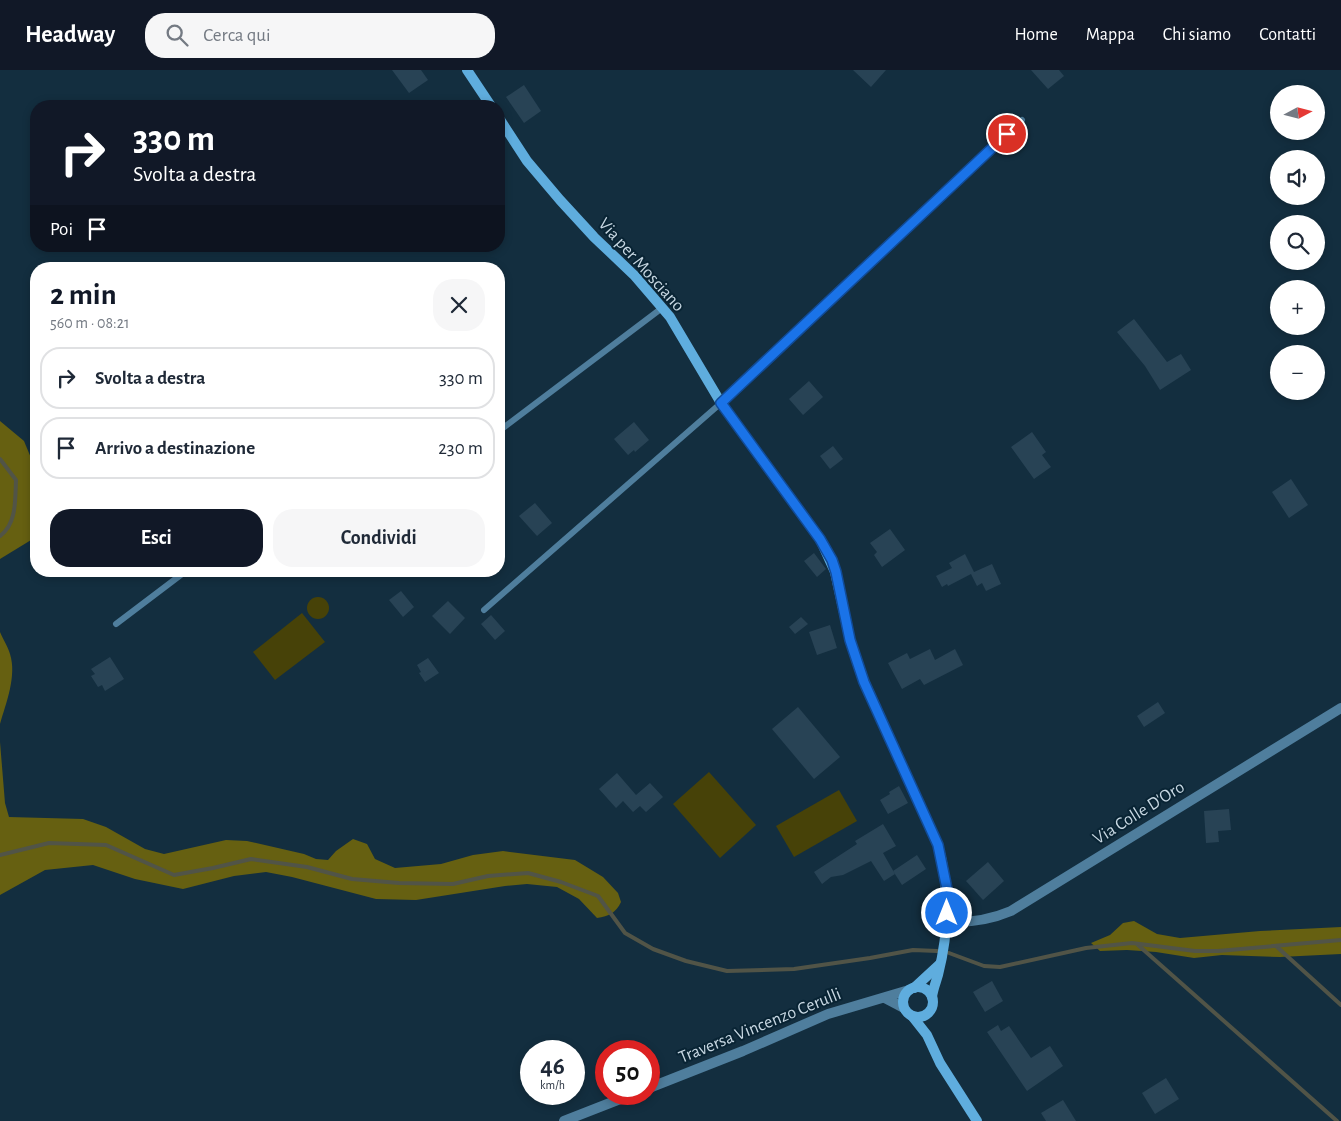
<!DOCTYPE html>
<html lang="it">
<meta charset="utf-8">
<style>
:root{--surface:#fff;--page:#f6f6f7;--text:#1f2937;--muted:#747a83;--line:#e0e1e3;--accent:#111827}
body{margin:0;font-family:"Alegreya Sans",sans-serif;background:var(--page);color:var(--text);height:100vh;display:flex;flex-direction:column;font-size:19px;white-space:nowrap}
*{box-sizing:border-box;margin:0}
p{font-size:16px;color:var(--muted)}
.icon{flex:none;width:28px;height:28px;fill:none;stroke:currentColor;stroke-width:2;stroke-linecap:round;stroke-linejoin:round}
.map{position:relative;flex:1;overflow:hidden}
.panel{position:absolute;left:30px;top:192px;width:475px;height:315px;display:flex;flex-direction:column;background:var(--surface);border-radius:20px;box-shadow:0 2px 8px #0003}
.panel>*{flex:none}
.banner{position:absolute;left:30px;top:30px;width:475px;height:152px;border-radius:20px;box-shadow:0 2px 8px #0003;background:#111827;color:#fff;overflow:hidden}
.needle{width:32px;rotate:83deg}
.buttons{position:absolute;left:1270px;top:15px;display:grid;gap:10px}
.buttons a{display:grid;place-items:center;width:55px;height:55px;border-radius:50%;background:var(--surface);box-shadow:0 2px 8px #0003;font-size:25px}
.speed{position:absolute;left:520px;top:970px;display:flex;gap:10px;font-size:25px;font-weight:700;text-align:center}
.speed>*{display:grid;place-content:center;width:65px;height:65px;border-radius:50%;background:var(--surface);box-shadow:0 2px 8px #0003;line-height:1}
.speed small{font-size:12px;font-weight:400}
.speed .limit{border:8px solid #d22;background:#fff;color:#111}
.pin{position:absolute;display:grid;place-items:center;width:42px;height:42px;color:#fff;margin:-21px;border:2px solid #fff;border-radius:50%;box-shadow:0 1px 5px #0007}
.me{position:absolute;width:55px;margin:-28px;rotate:0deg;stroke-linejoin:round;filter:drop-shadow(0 0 4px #0008)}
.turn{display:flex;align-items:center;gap:18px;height:105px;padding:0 20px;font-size:22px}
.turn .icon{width:65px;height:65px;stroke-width:2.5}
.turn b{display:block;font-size:35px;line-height:42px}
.then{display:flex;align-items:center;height:48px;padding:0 20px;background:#0003;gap:10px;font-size:19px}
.round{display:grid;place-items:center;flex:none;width:52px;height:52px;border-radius:20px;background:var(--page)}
.overview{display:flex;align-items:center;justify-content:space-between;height:85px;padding:0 20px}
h1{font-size:30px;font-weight:700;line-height:38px;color:var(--accent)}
.action{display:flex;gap:10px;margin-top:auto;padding:10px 20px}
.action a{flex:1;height:58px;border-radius:20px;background:var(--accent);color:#fff;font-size:20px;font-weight:700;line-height:58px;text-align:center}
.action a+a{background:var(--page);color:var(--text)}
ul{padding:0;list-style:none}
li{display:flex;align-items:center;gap:15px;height:62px;margin:0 10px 8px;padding:0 10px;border:2px solid var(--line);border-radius:20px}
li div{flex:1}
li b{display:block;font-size:19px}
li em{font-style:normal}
header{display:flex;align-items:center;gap:30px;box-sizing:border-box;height:70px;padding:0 25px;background:var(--accent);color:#fff}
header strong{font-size:24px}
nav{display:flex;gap:28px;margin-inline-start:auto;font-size:18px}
.search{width:350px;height:45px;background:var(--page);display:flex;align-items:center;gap:12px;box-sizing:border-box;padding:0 18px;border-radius:20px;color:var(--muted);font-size:19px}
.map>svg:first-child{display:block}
.green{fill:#474208}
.forest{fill:#666011}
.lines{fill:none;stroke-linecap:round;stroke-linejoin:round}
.stream{stroke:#515447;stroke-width:4}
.building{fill:#284355}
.service{stroke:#4f7e9d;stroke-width:6}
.minor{stroke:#4f7e9d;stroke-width:10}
.tertiary{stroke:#4f7e9d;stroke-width:10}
.secondary{stroke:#5fadde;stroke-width:10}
.route-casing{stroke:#114b97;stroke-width:12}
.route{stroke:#1a73e8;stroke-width:9}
.labels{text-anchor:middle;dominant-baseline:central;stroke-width:4;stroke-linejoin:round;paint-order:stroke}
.street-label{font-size:18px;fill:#c7d7e2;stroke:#092434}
</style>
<header>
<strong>Headway</strong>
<div class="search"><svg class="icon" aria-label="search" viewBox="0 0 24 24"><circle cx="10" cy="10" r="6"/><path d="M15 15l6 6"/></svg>Cerca qui</div>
<nav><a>Home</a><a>Mappa</a><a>Chi siamo</a><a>Contatti</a></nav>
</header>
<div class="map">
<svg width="1341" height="1051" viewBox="0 0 1341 1051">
<rect width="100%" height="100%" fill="#132e3f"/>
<g class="green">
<circle cx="318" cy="538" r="11"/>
<polygon points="302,543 325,572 275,610 253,582"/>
<polygon points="709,702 756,755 720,788 673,734"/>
<polygon points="839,720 857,751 794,787 776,756"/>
</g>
<g class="forest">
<polygon points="0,351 24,371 36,400 36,467 0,489"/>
<path d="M0,562c3,7 8,15 10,22 7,22 -4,49 -10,70z"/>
<path d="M0,672l5,61 4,14 74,2 23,8 39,22 19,5 62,-14 21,1 57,13 12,5 12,1 8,-9 17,-12 14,5 8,15 20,9 46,-4 32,-9 30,-4 72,9 28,17 15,16 3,9c-5,11 -12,14 -24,16l-18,-19 -22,-12 -30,-3 -22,2 -89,14 -40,-1 -84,-22 -26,-5 -32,4 -51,13 -48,-10 -42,-14 -48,5 -45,25z"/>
<polygon points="1134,851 1157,864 1180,868 1260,861 1341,857 1341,884 1280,887 1222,885 1194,888 1156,882 1127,880 1100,881 1091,873 1110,865 1123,853"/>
</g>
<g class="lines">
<g class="stream">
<path d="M0,389l16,21c-1,19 1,44 -16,56"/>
<polyline points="0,785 49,773 106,775 174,805 213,798 251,789 307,797 352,809 399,813 453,814 488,806 528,803 561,812 598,826 625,863 653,879 686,891 727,901 794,899 870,888 913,880 937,881"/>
<polyline points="1138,875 1337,1051"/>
<polyline points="1276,876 1341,935"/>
<polyline points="949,883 984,896 1000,897 1086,878 1132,873 1195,881 1218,881 1341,870"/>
</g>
</g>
<g class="building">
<polygon points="392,0 421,0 428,10 409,23"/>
<polygon points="853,0 886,0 871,17"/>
<polygon points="1031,0 1059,0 1064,6 1048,19"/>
<polygon points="524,15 541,41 524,53 506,27"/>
<polygon points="1134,249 1167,292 1181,284 1191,300 1160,320 1145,296 1117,262"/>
<polygon points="809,311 823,327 803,345 789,329"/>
<polygon points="634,352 649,370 635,382 634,380 628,385 614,369"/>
<polygon points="1032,362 1046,382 1042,385 1051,397 1034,409 1011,377"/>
<polygon points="833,376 843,389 830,399 820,386"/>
<polygon points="1291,409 1308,435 1289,448 1272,422"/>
<polygon points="535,433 552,453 537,466 519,446"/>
<polygon points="890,459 905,480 882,497 874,485 877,482 870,473"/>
<polygon points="814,483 826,499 817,507 804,491"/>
<polygon points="965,484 974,502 992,494 1001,514 986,521 982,513 977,516 971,504 948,516 947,514 942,517 936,506 952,498 949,493"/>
<polygon points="401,521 414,537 403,547 389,530"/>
<polygon points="448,531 465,548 450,564 432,546"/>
<polygon points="491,545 505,561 495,570 481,554"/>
<polygon points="801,547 808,554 795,564 789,557"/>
<polygon points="830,555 837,578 817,585 809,562"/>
<polygon points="930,579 935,590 955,579 963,595 924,615 920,609 902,619 888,593 907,583 910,589"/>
<polygon points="110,587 124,609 105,621 102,615 98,617 91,606 95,604 91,599"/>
<polygon points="428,588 439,603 425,612 419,603 421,602 417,595"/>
<polygon points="1158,632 1165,643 1144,657 1137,646"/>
<polygon points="798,637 840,687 814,709 772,659"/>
<polygon points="617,703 636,725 650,713 663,727 646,742 640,736 633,742 623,731 616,738 599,719"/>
<polygon points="899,716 908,733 888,744 880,730 890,724 889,722"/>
<polygon points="1229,739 1231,760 1218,761 1219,772 1206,773 1204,741"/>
<polygon points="883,754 896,776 883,783 895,804 884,811 871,791 843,805 831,807 822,814 814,802 857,774 855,771"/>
<polygon points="917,785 926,799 902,815 893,801"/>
<polygon points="988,792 1004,811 983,830 966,811"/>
<polygon points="992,911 1003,931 985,942 973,922"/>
<polygon points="998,955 1001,961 1009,956 1031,988 1050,976 1063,996 1027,1021 987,962"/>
<polygon points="1166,1008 1179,1029 1155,1044 1142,1023"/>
<polygon points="1063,1030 1076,1051 1046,1051 1041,1043"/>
</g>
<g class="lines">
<g class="service">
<polyline points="499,361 662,238"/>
<polyline points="484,540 721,333 1022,50"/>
<polyline points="116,554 186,501"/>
</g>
<g class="minor">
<polyline points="885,928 904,938"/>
<polyline points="649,1018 743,981 828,944 909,920"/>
<polyline points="564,1051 633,1024"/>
</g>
<path class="tertiary" d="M946,852c24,1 44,-2 65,-11l330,-203"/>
<g class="secondary">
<polyline points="467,0 491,36"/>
<path d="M499,48l28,43 33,39 34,37 40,38 36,42 51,86 99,136 15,33 15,68 14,41 74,164c12,43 11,87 0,130 -2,7 -5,14 -6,22"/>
<circle cx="918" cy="932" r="15"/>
<polyline points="914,918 940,894"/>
<polyline points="912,946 927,965 940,993 977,1051"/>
</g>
</g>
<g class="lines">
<defs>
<polyline id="route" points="947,843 947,819 938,775 864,612 850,570 836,502 832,490 820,469 721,333 1007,64"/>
</defs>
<use href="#route" class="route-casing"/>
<use href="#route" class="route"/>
</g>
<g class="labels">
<g class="street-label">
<text transform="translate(641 195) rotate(48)">Via per Mosciano</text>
<text transform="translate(1139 743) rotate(-32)">Via Colle D'Oro</text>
<text transform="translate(760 956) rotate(-22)">Traversa Vincenzo Cerulli</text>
</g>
</g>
</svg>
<div class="buttons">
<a><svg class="needle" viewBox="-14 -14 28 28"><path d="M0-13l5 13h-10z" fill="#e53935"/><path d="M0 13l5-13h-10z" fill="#747a83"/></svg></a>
<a><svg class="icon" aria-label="sound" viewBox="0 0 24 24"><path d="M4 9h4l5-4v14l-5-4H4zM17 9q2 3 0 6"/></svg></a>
<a><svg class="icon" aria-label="search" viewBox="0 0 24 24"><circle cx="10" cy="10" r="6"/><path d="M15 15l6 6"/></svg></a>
<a>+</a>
<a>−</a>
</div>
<div class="speed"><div>46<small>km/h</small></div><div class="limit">50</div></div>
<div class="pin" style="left:1007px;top:64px;background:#d93025"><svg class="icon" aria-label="arrive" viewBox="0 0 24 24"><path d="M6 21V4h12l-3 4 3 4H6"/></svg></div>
<svg class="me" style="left:947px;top:843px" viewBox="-20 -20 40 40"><circle r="17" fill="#1a73e8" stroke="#fff" stroke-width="3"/><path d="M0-11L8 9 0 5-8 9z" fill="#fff"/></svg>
<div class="banner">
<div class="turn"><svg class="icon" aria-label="right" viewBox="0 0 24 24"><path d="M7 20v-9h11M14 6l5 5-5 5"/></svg><div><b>330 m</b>Svolta a destra</div></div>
<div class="then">Poi<svg class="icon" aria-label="arrive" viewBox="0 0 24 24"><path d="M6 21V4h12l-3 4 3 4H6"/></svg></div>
</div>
<section class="panel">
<div class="overview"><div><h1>2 min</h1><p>560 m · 08:21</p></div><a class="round"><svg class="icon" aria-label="close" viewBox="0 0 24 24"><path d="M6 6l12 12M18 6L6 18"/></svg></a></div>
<ul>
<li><svg class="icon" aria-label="right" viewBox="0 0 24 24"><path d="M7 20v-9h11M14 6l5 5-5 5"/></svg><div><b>Svolta a destra</b></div><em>330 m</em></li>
<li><svg class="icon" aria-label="arrive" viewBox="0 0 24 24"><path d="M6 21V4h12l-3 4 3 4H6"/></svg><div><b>Arrivo a destinazione</b></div><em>230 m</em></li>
</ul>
<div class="action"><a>Esci</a><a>Condividi</a></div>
</section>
</div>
